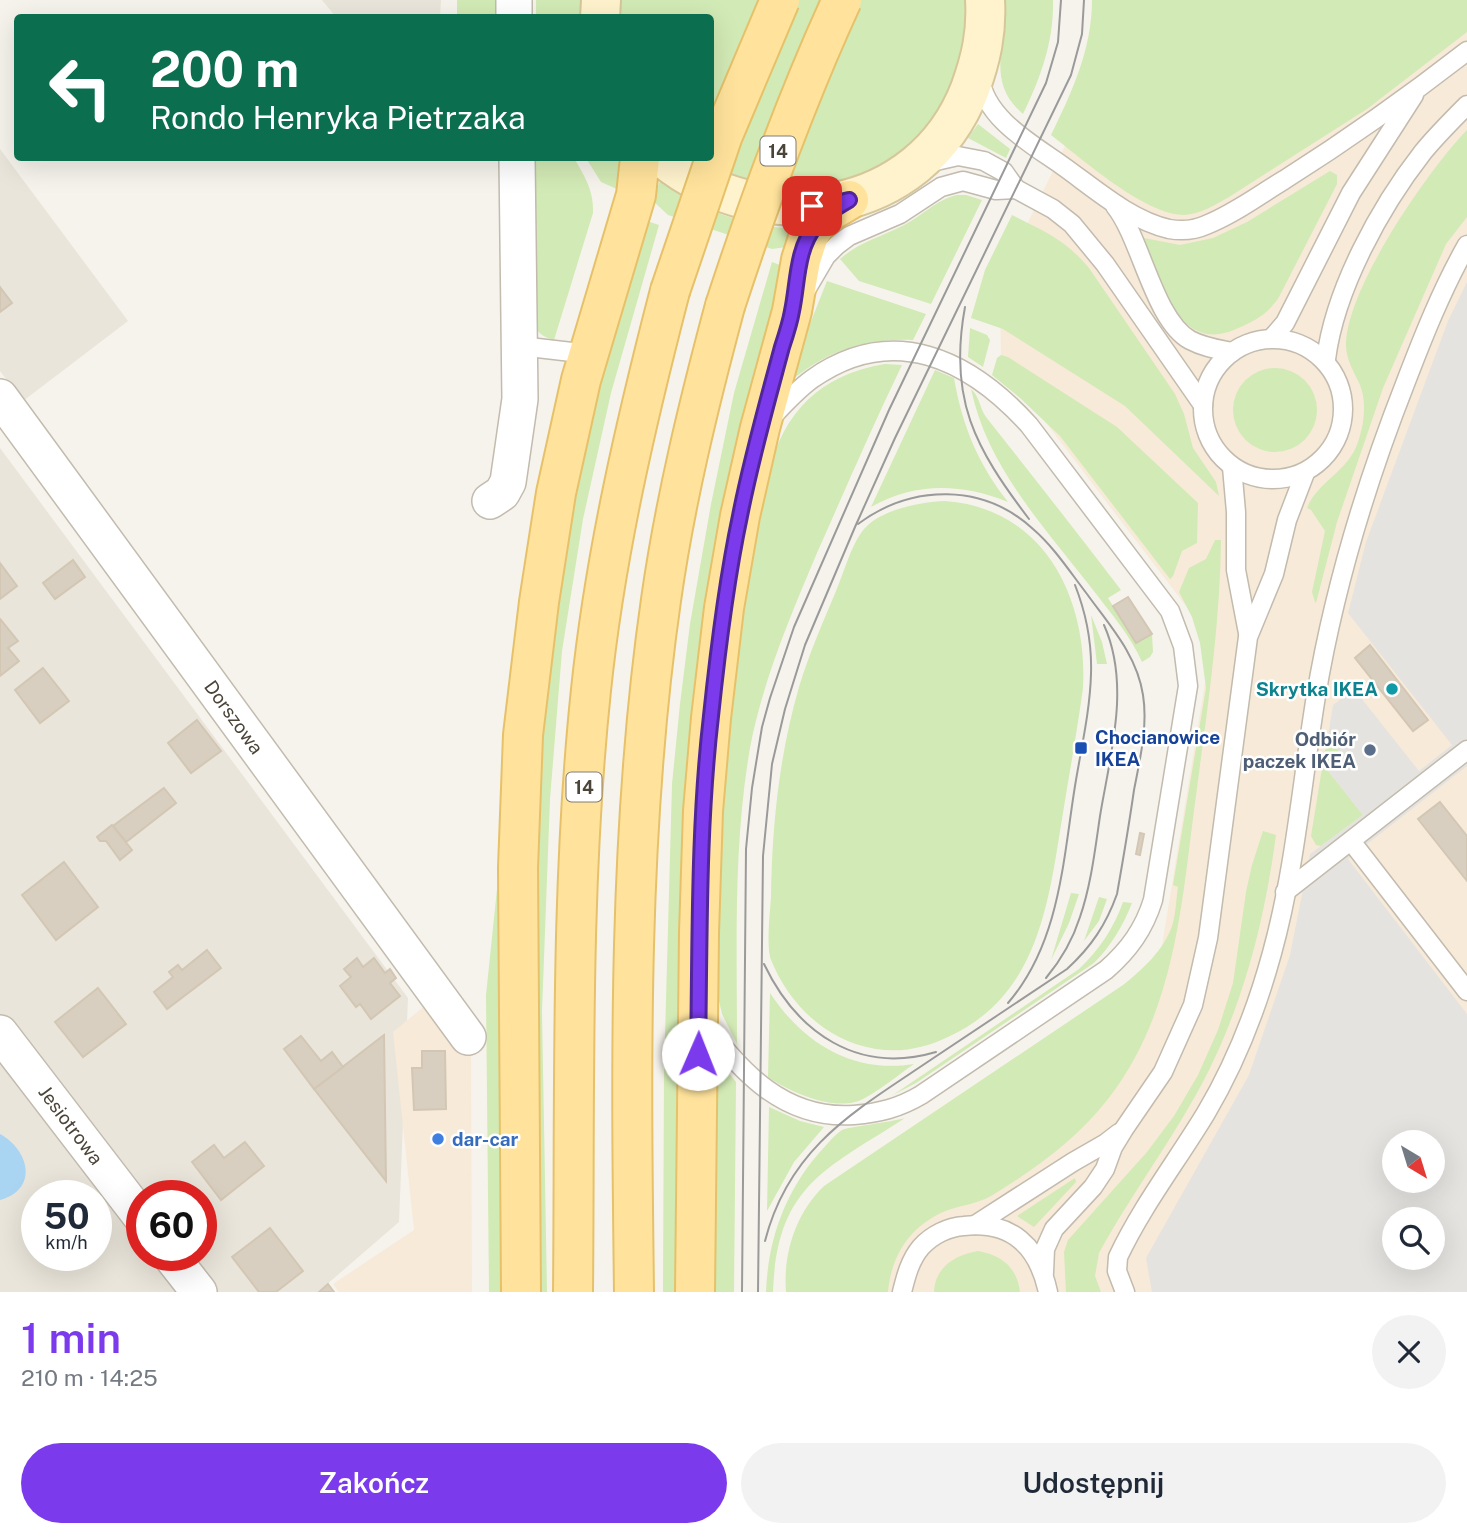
<!DOCTYPE html>
<html lang="pl">
<meta charset="utf-8">
<style>
:root{--surface:#fff;--page:#f2f2f3;--text:#1f2937;--muted:#747a83;--accent:#7c3aed}
body{margin:0;font-family:"Public Sans",sans-serif;background:var(--page);color:var(--text);height:100vh;display:flex;flex-direction:column;font-size:26px;white-space:nowrap}
*{box-sizing:border-box;margin:0}
p{font-size:23px;color:var(--muted)}
.icon{flex:none;width:38px;height:38px;fill:none;stroke:currentColor;stroke-width:2;stroke-linecap:round;stroke-linejoin:round}
.map{position:relative;height:1292px;overflow:hidden}
.sheet{display:flex;flex-direction:column;background:var(--surface);flex:1}
.sheet>*{flex:none}
.banner{position:absolute;left:14px;top:14px;width:700px;height:147px;border-radius:7px;box-shadow:0 7px 28px #0002;background:#0b6e4f;color:#fff;overflow:hidden}
.needle{width:46px;rotate:142deg}
.tools{position:absolute;left:1382px;top:1130px;display:grid;gap:14px}
.tools a{display:grid;place-items:center;width:63px;height:63px;border-radius:50%;background:var(--surface);box-shadow:0 7px 28px #0002;font-size:35px}
.speed{position:absolute;left:21px;top:1180px;display:flex;gap:14px;font-size:35px;font-weight:700;text-align:center}
.speed>*{display:grid;place-content:center;width:91px;height:91px;border-radius:50%;background:var(--surface);box-shadow:0 7px 28px #0002;line-height:1}
.speed small{font-size:18px;font-weight:400}
.speed .limit{border:10px solid #d22;background:#fff;color:#111}
.pin{position:absolute;display:grid;place-items:center;width:60px;height:60px;color:#fff;margin:-30px;border-radius:14px;box-shadow:0 4px 10px #0006}
.me{position:absolute;width:77px;margin:-38px;rotate:1deg;stroke-linejoin:round;filter:drop-shadow(0 0 5px #0008)}
.turn{display:flex;align-items:center;gap:24px;height:147px;padding:0 21px;font-size:32px}
.turn .icon{width:91px;height:91px;stroke-width:2.5}
.turn b{display:block;font-size:49px;line-height:60px}
.round{display:grid;place-items:center;flex:none;width:74px;height:74px;border-radius:37px;background:var(--page)}
.head{display:flex;align-items:center;justify-content:space-between;height:119px;padding:0 21px}
h1{font-size:42px;font-weight:600;line-height:52px;color:var(--accent)}
.action{display:flex;gap:14px;margin-top:auto;padding:14px 21px}
.action a{flex:1;height:80px;border-radius:42px;background:var(--accent);color:#fff;font-size:28px;font-weight:600;line-height:80px;text-align:center}
.action a+a{background:var(--page);color:var(--text)}
.map>svg:first-child{display:block}
.residential{fill:#eae5da;fill-rule:evenodd}
.commercial{fill:#f7ead8;fill-rule:evenodd}
.green{fill:#d2eab5}
.parking{fill:#e5e3e0;fill-rule:evenodd}
.water{fill:#a9d4f2}
.building{fill:#d8cfc1;stroke:#d3c7b4;stroke-width:2}
.lines{fill:none;stroke-linecap:round;stroke-linejoin:round}
.lane-casing{stroke:#c2bbae;stroke-width:21}
.street-casing{stroke:#c2bbae;stroke-width:38}
.secondary-casing{stroke:#d6c79b;stroke-width:42}
.primary-casing{stroke:#e6c16a;stroke-width:42}
.lane{stroke:#fff;stroke-width:18}
.street{stroke:#fff;stroke-width:35}
.secondary{stroke:#fff3cd;stroke-width:38}
.primary{stroke:#ffe39c;stroke-width:38}
.tram{stroke:#9a9a9a;stroke-width:2}
.primary-bridge-casing{stroke:#e6c16a;stroke-width:42;stroke-linecap:butt}
.primary-bridge{stroke:#ffe39c;stroke-width:38}
.route-casing{stroke:#51269a;stroke-width:18}
.route{stroke:#7c3aed;stroke-width:12}
.culture-dot{fill:#0f9aa8;stroke:#fff;stroke-width:2.5}
.transit-dot{fill:#1a4fb4;stroke:#fff;stroke-width:2.5}
.service-dot{fill:#5c6f8a;stroke:#fff;stroke-width:2.5}
.shop-dot{fill:#3f7fe0;stroke:#fff;stroke-width:2.5}
.labels{text-anchor:middle;dominant-baseline:central;stroke-width:5;stroke-linejoin:round;paint-order:stroke}
.shield{fill:#fff;stroke:#817c74;stroke-width:2}
.shield-label{font-size:18px;font-weight:bold;fill:#4b4439}
.culture-label{font-size:19px;font-weight:bold;fill:#0d838f;stroke:#fff;text-anchor:end}
.street-label{font-size:19px;fill:#4b4439;stroke:#fff}
.transit-label{font-size:19px;font-weight:bold;fill:#164399;stroke:#fff;text-anchor:start}
.service-label{font-size:19px;font-weight:bold;fill:#4e5e75;stroke:#fff;text-anchor:end}
.shop-label{font-size:19px;font-weight:bold;fill:#366cbe;stroke:#fff;text-anchor:start}
</style>
<div class="map">
<svg width="1467" height="1292" viewBox="0 0 1467 1292">
<rect width="100%" height="100%" fill="#f6f3ec"/>
<g class="residential">
<polygon points="322,0 441,0 440,17 336,17"/>
<polygon points="0,149 128,321 23,401 0,371"/>
<path d="M0,448l408,550 -9,224 -81,70h-318zM37,1195h59v60h-59zM142,1195h59v60h-59z"/>
</g>
<g class="commercial">
<path d="M1467,0v1292h-628l320,-328 53,-324 -211,-276 -1,-84 65,-134zM1395,1143h38v38h-38zM1395,1220h38v38h-38z"/>
<polygon points="432,1000 471,1049 472,1292 339,1292 333,1284 414,1230 393,1032"/>
</g>
<g class="green">
<polygon points="457,0 500,0 500,17 457,18"/>
<rect x="536" y="0" width="46" height="17"/>
<polygon points="620,0 965,0 966,25 963,50 958,70 938,113 905,149 886,163 844,183 801,190 738,181 710,158 710,18 620,18"/>
<path d="M1004,0h49c1,41 -12,77 -30,114 -39,-33 -15,-70 -19,-114z"/>
<path d="M1092,0h375v32l-100,77 -138,88c-14,8 -29,17 -45,18 -39,0 -103,-57 -133,-80 21,-43 41,-86 41,-135z"/>
<polygon points="978,124 1010,149 1006,158 968,138"/>
<path d="M1467,130v87l-21,27 -63,144 -46,134 -21,81 -1,-1 -3,-10 13,-61 -14,-21 -4,-2c11,-27 42,-37 51,-66 6,-17 9,-40 2,-57 -6,-13 -14,-26 -14,-40 0,-56 82,-175 121,-215z"/>
<path d="M528,158h46c11,19 20,33 19,55l-39,127c-11,-3 -16,-7 -22,-17z"/>
<polygon points="586,158 619,158 617,189 601,182"/>
<path d="M1330,171l7,4v9l-58,113c-11,17 -24,24 -43,32 -57,26 -76,-48 -93,-88l1,-3 36,7 33,-7 34,-16z"/>
<path d="M660,181c41,30 90,48 140,47l-6,18 -22,3 -104,-34 -15,-14z"/>
<path d="M957,195h9l16,5 -51,104 -72,-23 -19,-22c19,-17 41,-22 64,-34 18,-9 32,-25 53,-30z"/>
<path d="M1012,215c31,16 53,24 77,53l86,126 9,20 9,34 23,34 3,14 -94,-90 -122,-77 -32,-11 14,-48z"/>
<path d="M644,220l15,5 -48,168 -28,126 -21,132 -12,148 -8,212 5,281h-9c-2,-239 -13,-480 22,-717 18,-121 51,-238 84,-355z"/>
<polygon points="772,262 788,268 712,575 689,737 684,815 677,1292 663,1292 664,1072 672,784 680,704 690,624 711,504 734,393"/>
<path d="M827,281l99,33 -13,26c-46,-2 -87,11 -122,41l9,-32z"/>
<polygon points="970,328 987,335 990,340 983,367 968,357"/>
<polygon points="1001,355 1008,357 1117,427 1198,503 1197,543 1182,551 1173,576 1170,579 1060,436 1020,398 992,375 997,358"/>
<path d="M885,364l17,1c-30,62 -57,125 -85,188 -27,64 -54,127 -67,195 -17,98 -13,198 -13,296l-15,-30 -5,-22 2,-157 16,-177 33,-184c16,-63 52,-99 117,-110z"/>
<circle cx="1275" cy="410" r="42"/>
<path d="M935,370l19,8c8,47 24,86 54,124 -47,-19 -93,-20 -137,5z"/>
<path d="M971,389c9,8 8,18 15,28 45,57 90,114 135,173l-13,8 28,45 16,-9 1,18 -3,5 -8,5c-11,-25 -29,-46 -45,-67 -49,-64 -109,-125 -126,-206z"/>
<path d="M945,501c99,7 143,97 138,187 -6,44 -14,87 -21,131 -14,86 -24,177 -114,218 -23,11 -47,16 -72,12 -49,-8 -86,-43 -105,-89 -5,-14 -1,-47 0,-63 1,-71 8,-141 28,-210 10,-33 24,-65 37,-96 8,-19 14,-42 25,-58 15,-23 59,-31 84,-32z"/>
<path d="M1215,540h6c-1,84 -13,164 -24,248 -15,107 -19,221 -89,311 -32,41 -73,70 -117,97 -16,9 -33,9 -50,17 -32,15 -50,44 -53,79h-102c-3,-39 10,-79 38,-106l299,-201c19,-15 41,-35 49,-59 4,-12 4,-27 6,-39l-5,-2 33,-197 -6,-45 -8,-26 -13,-25 10,-24 17,-9z"/>
<polygon points="1091,615 1102,642 1107,664 1097,664"/>
<polygon points="1328,746 1335,746 1341,754 1325,767 1363,815 1321,846 1316,845 1311,836 1325,750"/>
<path d="M1263,831l13,4c-11,82 -30,160 -67,235 -32,64 -76,121 -110,183l-4,23 6,16h-35l-2,-40 4,-12 79,-88 27,-36 24,-41 20,-45 15,-47 13,-91 6,-27z"/>
<polygon points="499,870 503,1292 489,1292 486,995"/>
<polygon points="1071,893 1079,894 1069,923 1051,960"/>
<polygon points="1099,897 1107,899 1099,921 1084,941"/>
<path d="M1123,902l9,1c-9,23 -21,43 -38,60l-178,120 -23,12 186,-126c20,-19 35,-41 44,-67z"/>
<path d="M770,993c33,50 83,81 144,71 -13,9 -45,35 -59,38 -26,7 -65,-10 -87,-25z"/>
<polygon points="715,1056 736,1082 734,1292 713,1292"/>
<polygon points="769,1107 800,1121 824,1127 794,1162 767,1211"/>
<path d="M905,1118c-80,52 -128,67 -132,174h-7c2,-52 19,-100 53,-139 7,-7 14,-17 23,-23 5,-3 50,-8 63,-12z"/>
<polygon points="1075,1178 1076,1182 1034,1227 1017,1216"/>
<path d="M978,1251c23,4 39,16 42,41h-86c1,-25 21,-37 44,-41z"/>
</g>
<path class="parking" d="M1467,282v484l-119,93 119,155v278h-315l-6,-34 103,-183 41,-120 20,-101 53,-39 -38,-48 16,-13 -13,-18 5,-31 21,-16 65,82 33,-26 -104,-132 18,-71 82,-221zM1395,1143h38v38h-38zM1395,1220h38v38h-38z"/>
<path class="water" d="M0,1134c29,16 39,55 0,66z"/>
<g class="building">
<polygon points="0,287 12,303 0,312"/>
<polygon points="73,560 85,577 55,599 43,583"/>
<polygon points="0,563 17,586 0,599"/>
<polygon points="1128,597 1152,634 1136,643 1113,606"/>
<polygon points="0,619 18,641 8,648 19,661 0,676"/>
<polygon points="1370,645 1428,720 1413,731 1355,658"/>
<polygon points="43,668 69,701 40,723 15,690"/>
<polygon points="197,720 221,751 191,773 168,743"/>
<polygon points="164,788 176,803 126,842 113,826"/>
<polygon points="1440,802 1467,836 1467,881 1418,819"/>
<polygon points="112,825 132,850 120,860 106,841 100,841 97,837"/>
<polygon points="1140,833 1144,834 1140,855 1136,854"/>
<polygon points="64,862 98,907 56,940 22,895"/>
<polygon points="207,950 221,968 167,1009 154,992 173,977 169,972 178,965 182,970"/>
<polygon points="357,958 363,967 374,958 385,973 390,969 396,978 390,983 400,996 371,1019 360,1004 356,1007 340,986 351,977 344,969"/>
<polygon points="98,988 126,1024 83,1057 55,1022"/>
<polygon points="384,1035 386,1181 314,1089"/>
<polygon points="301,1036 321,1061 332,1052 343,1067 314,1089 284,1049"/>
<polygon points="422,1051 445,1051 446,1109 414,1110 412,1068 422,1068"/>
<polygon points="245,1142 264,1166 221,1200 192,1162 214,1145 224,1158"/>
<polygon points="270,1228 303,1271 276,1292 259,1292 232,1257"/>
<polygon points="328,1284 334,1292 319,1292"/>
</g>
<g class="lines">
<defs>
<g id="lane">
<path d="M980,77c4,40 50,66 80,87 33,23 69,56 109,65 12,2 26,1 37,-4 28,-11 53,-30 78,-45 63,-40 124,-83 183,-129"/>
<polyline points="927,163 958,156 984,161 1004,172 1016,189 1053,209 1072,224 1105,264 1203,405"/>
<path d="M1115,206c26,32 39,114 75,134 13,7 27,9 42,12"/>
<polyline points="806,290 826,256 837,245 849,236 900,214 941,187 963,181 996,190 1016,189"/>
<polyline points="1272,338 1285,323 1351,193 1414,95"/>
<circle cx="1273" cy="409" r="70"/>
<polyline points="520,346 589,354"/>
<path d="M1326,359c9,-70 54,-152 97,-207 13,-16 29,-32 44,-47"/>
<polyline points="1232,467 1236,512 1236,570 1248,633"/>
<polyline points="1351,841 1467,991"/>
<polyline points="1285,892 1467,750"/>
<path d="M703,1021c38,52 82,99 151,94 25,-2 45,-7 67,-20l185,-125c23,-20 38,-41 47,-70l35,-214 -5,-40 -13,-35 -141,-186c-60,-66 -136,-103 -217,-46 -15,11 -27,24 -39,37"/>
<polyline points="975,1225 1073,1162 1106,1143 1119,1133"/>
<polyline points="1044,1273 1045,1249 1054,1229 1093,1187 1105,1169 1113,1147 1124,1129 1163,1072 1193,1005 1208,938 1248,637 1274,574 1287,520 1305,473"/>
<path d="M902,1292c4,-16 8,-32 19,-45 11,-12 27,-20 43,-21 48,-5 74,20 84,66"/>
<path d="M1125,1292l-8,-21 1,-14c24,-51 59,-96 88,-144 29,-49 51,-105 66,-160 23,-83 30,-172 44,-257 18,-108 49,-210 89,-312 18,-47 37,-95 62,-139"/>
</g>
<g id="street">
<polyline points="514,0 514,18"/>
<polyline points="0,397 468,1037"/>
<polyline points="490,501 502,493 508,482 520,399 517,158"/>
<polyline points="0,1033 142,1218"/>
<polyline points="170,1255 199,1292"/>
</g>
<g id="secondary">
<polyline points="600,18 601,0"/>
<path d="M663,158c101,82 258,58 307,-69 11,-30 17,-57 15,-89"/>
</g>
<g id="primary">
<polyline points="521,1292 518,868 523,735 539,602 556,493 581,380 636,195 640,158"/>
<path d="M573,1292c2,-200 -3,-403 18,-602 14,-135 45,-268 79,-399"/>
<path d="M634,1292c-3,-231 -6,-463 27,-692 14,-99 38,-197 64,-294"/>
<polyline points="695,1292 699,933 703,811 711,718 724,608 740,516 760,428 792,311 801,260 809,235 816,224 829,212 849,200"/>
</g>
</defs>
<use href="#lane" class="lane-casing"/>
<use href="#street" class="street-casing"/>
<use href="#secondary" class="secondary-casing"/>
<use href="#primary" class="primary-casing"/>
<use href="#lane" class="lane"/>
<use href="#street" class="street"/>
<use href="#secondary" class="secondary"/>
<use href="#primary" class="primary"/>
<g class="tram">
<path d="M965,307c-17,92 10,141 64,212"/>
<path d="M764,964c33,69 94,111 172,88"/>
<path d="M1046,978c15,-18 27,-39 34,-61 11,-32 15,-67 20,-101 10,-61 31,-131 4,-191"/>
<path d="M1008,1003c52,-60 55,-143 67,-217 6,-37 15,-75 16,-112 1,-30 -5,-61 -16,-89"/>
<path d="M765,1241c24,-94 90,-130 164,-180 46,-31 92,-61 138,-92 24,-22 39,-44 50,-75 6,-34 12,-69 17,-104 6,-31 14,-64 9,-95 -6,-40 -33,-69 -56,-101 -17,-22 -33,-47 -54,-65 -50,-46 -121,-45 -175,-5"/>
<polyline points="742,1292 746,849 752,788 762,727 770,698 794,627 889,410 1046,83 1058,42 1061,0"/>
<polyline points="758,1292 763,856 772,764 785,709 805,645 855,527 895,438 1071,75 1082,34 1084,0"/>
</g>
<defs>
<g id="primary-bridge">
<polyline points="670,291 723,135 780,0"/>
<path d="M725,306c34,-104 71,-206 117,-306"/>
</g>
</defs>
<use href="#primary-bridge" class="primary-bridge-casing"/>
<use href="#primary-bridge" class="primary-bridge"/>
</g>
<g class="lines">
<defs>
<path id="route" d="M698,1054c2,-112 0,-226 13,-338 7,-67 15,-134 29,-200 11,-57 27,-113 42,-169 4,-12 8,-24 10,-36 6,-28 4,-62 24,-86 9,-11 21,-18 33,-25l-21,5 -16,1"/>
</defs>
<use href="#route" class="route-casing"/>
<use href="#route" class="route"/>
</g>
<circle class="culture-dot" cx="1392" cy="689" r="7"/>
<rect class="transit-dot" x="1074" y="741" width="14" height="14" rx="3.5"/>
<circle class="service-dot" cx="1370" cy="750" r="7"/>
<circle class="shop-dot" cx="438" cy="1139" r="7"/>
<g class="labels">
<g class="shield">
<rect x="760.5" y="136.5" width="35" height="29" rx="5"/>
<rect x="566.5" y="772.5" width="35" height="29" rx="5"/>
</g>
<g class="shield-label">
<text x="778" y="151">14</text>
<text x="584" y="787">14</text>
</g>
<g class="culture-label">
<text x="1378" y="689">Skrytka IKEA</text>
</g>
<g class="street-label">
<text transform="translate(234 717) rotate(54)">Dorszowa</text>
<text transform="translate(71 1125) rotate(53)">Jesiotrowa</text>
</g>
<g class="transit-label">
<text x="1095" y="737">Chocianowice<tspan x="1095" dy="22">IKEA</tspan></text>
</g>
<g class="service-label">
<text x="1356" y="739">Odbiór<tspan x="1356" dy="22">paczek IKEA</tspan></text>
</g>
<g class="shop-label">
<text x="452" y="1139">dar-car</text>
</g>
</g>
</svg>
<div class="tools">
<a><svg class="needle" viewBox="-14 -14 28 28"><path d="M0-13l5 13h-10z" fill="#e53935"/><path d="M0 13l5-13h-10z" fill="#747a83"/></svg></a>
<a><svg class="icon" aria-label="search" viewBox="0 0 24 24"><circle cx="10" cy="10" r="6"/><path d="M15 15l6 6"/></svg></a>
</div>
<div class="speed"><div>50<small>km/h</small></div><div class="limit">60</div></div>
<div class="pin" style="left:812px;top:206px;background:#d93025"><svg class="icon" aria-label="arrive" viewBox="0 0 24 24"><path d="M6 21V4h12l-3 4 3 4H6"/></svg></div>
<svg class="me" style="left:698px;top:1054px" viewBox="-20 -20 40 40"><circle r="19" fill="#fff"/><path d="M0-13L10 11 0 6-10 11z" fill="#7c3aed"/></svg>
<div class="banner">
<div class="turn"><svg class="icon" aria-label="left" viewBox="0 0 24 24"><path d="M17 20v-9H6M10 6l-5 5 5 5"/></svg><div><b>200 m</b>Rondo Henryka Pietrzaka</div></div>
</div>
</div>
<section class="sheet">
<div class="head"><div><h1>1 min</h1><p>210 m · 14:25</p></div><a class="round"><svg class="icon" aria-label="close" viewBox="0 0 24 24"><path d="M6 6l12 12M18 6L6 18"/></svg></a></div>
<div class="action"><a>Zakończ</a><a>Udostępnij</a></div>
</section>
